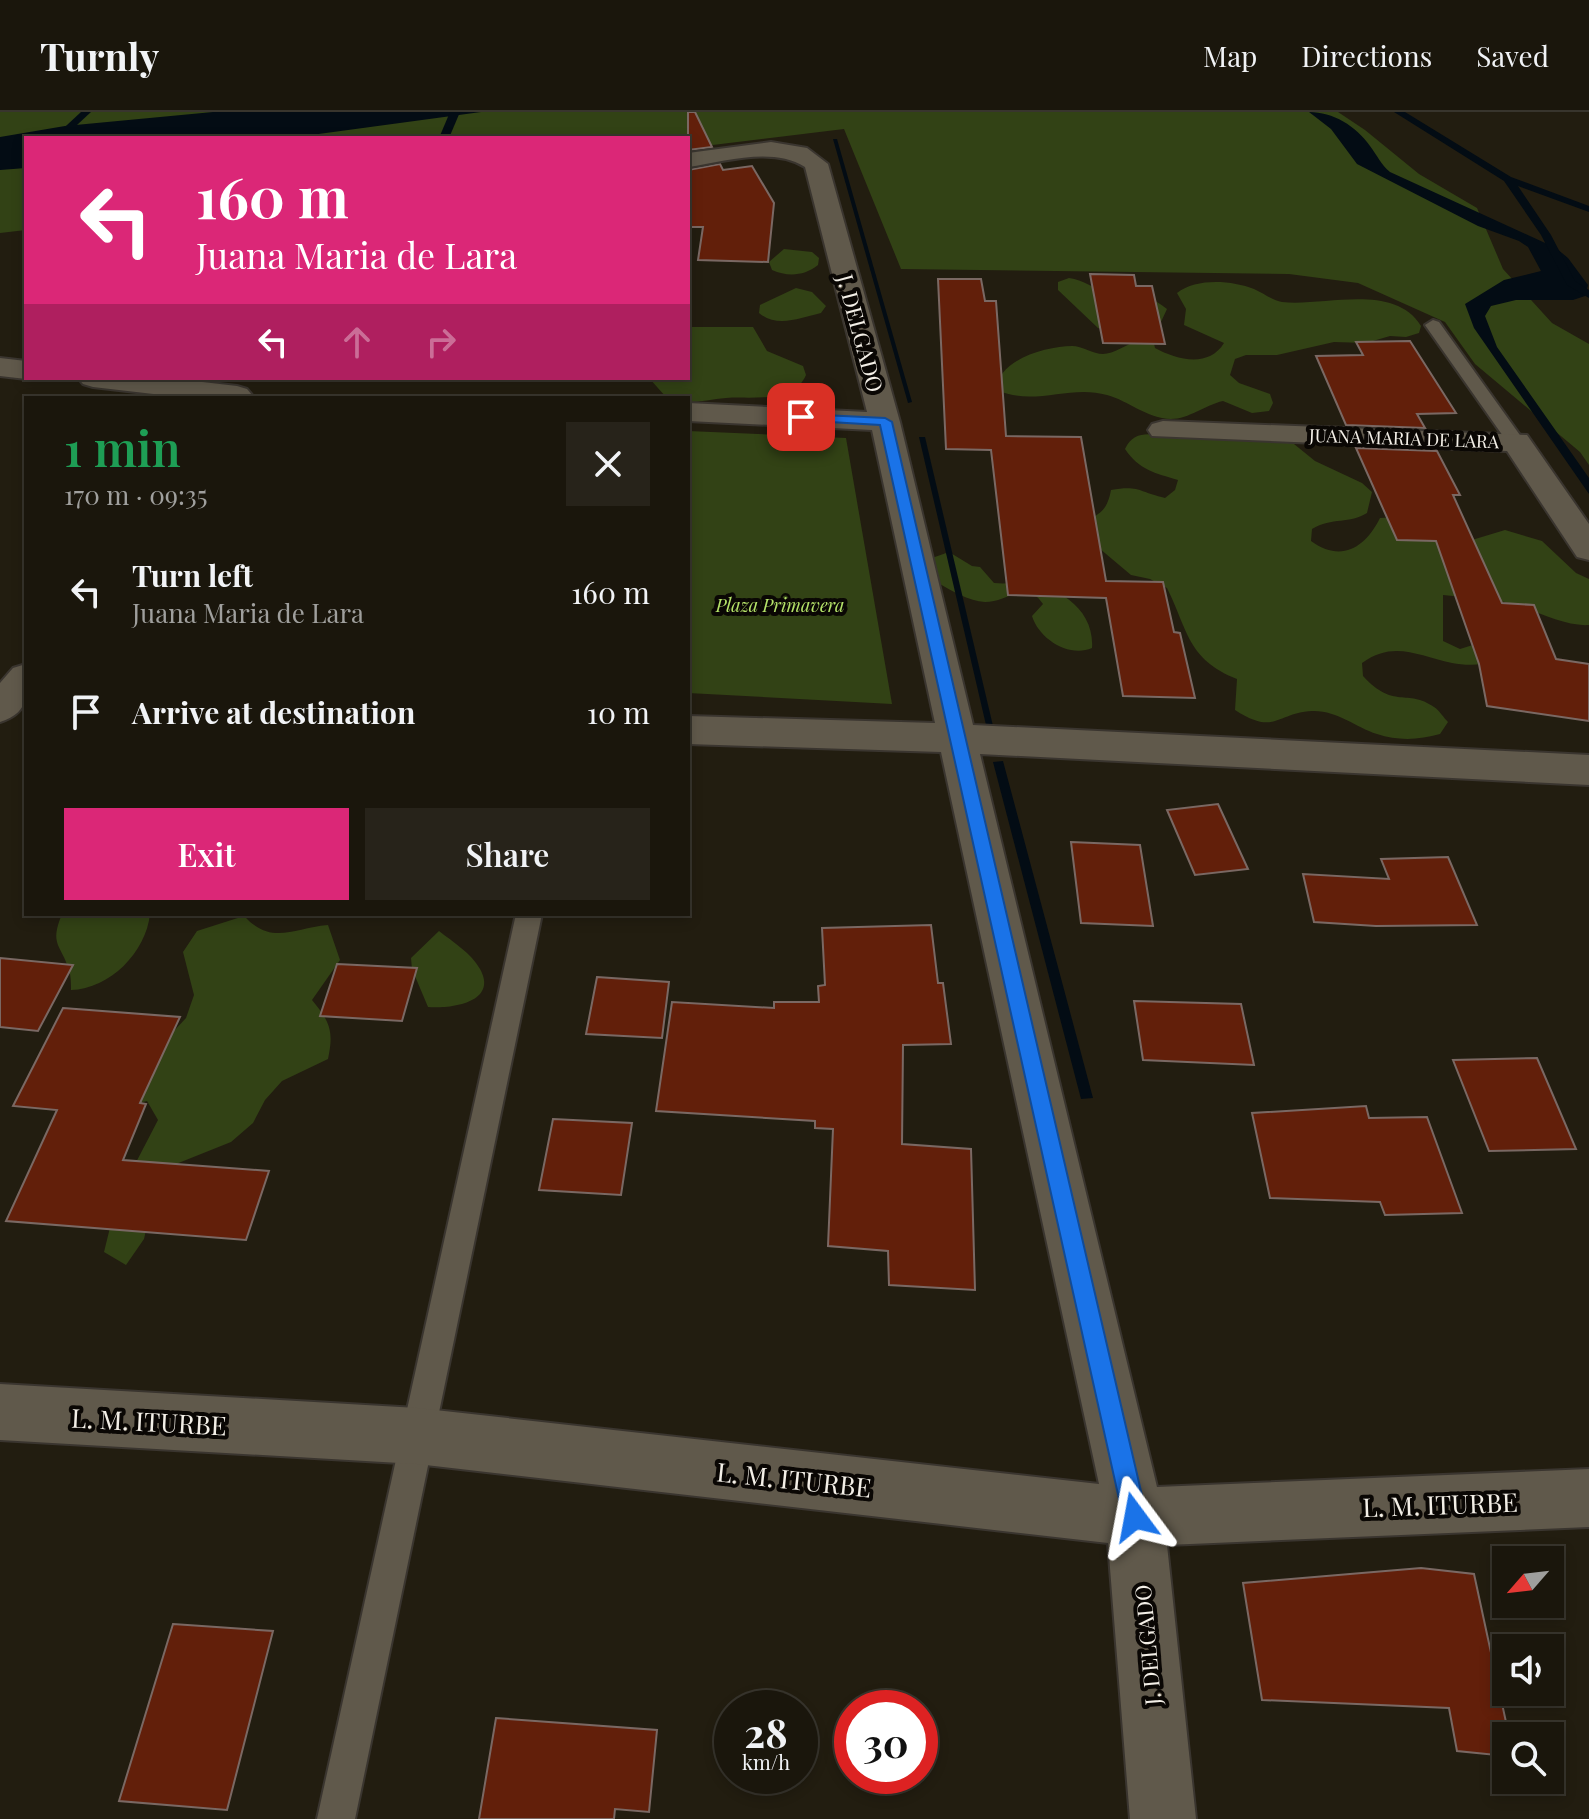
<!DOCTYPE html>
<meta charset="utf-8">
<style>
:root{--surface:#1a160c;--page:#27231a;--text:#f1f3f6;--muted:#9f9f9d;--line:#38352d;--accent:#db2777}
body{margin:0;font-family:"Playfair Display",serif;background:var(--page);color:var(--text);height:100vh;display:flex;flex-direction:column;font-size:30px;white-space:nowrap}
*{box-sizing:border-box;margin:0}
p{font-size:26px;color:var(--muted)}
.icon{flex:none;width:44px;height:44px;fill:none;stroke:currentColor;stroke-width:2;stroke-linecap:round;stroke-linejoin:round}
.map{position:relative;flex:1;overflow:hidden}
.drawer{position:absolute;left:24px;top:284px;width:666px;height:520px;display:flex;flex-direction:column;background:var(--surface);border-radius:0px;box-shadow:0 4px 12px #0003,0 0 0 2px var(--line)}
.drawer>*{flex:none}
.guide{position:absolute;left:24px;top:24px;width:666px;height:244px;border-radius:0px;box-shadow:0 4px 12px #0003,0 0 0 2px var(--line);background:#db2777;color:#fff;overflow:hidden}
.needle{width:52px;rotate:242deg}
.controls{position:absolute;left:1492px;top:1434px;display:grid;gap:16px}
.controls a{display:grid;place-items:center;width:72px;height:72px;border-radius:0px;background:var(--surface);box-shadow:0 4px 12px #0003,0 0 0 2px var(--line);font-size:40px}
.speed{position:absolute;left:714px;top:1578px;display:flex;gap:16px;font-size:40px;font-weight:700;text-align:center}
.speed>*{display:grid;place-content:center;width:104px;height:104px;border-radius:50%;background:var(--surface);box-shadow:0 4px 12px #0003,0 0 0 2px var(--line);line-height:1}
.speed small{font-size:20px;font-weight:400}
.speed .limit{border:12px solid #d22;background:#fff;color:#111}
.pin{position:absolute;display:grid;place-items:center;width:68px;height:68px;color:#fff;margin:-34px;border-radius:16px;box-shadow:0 4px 12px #0006}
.me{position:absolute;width:88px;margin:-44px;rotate:347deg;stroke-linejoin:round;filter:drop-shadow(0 0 6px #0008)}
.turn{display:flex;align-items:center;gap:28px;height:168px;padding:0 40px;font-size:36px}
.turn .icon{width:104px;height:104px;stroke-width:2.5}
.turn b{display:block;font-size:56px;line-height:68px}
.lanes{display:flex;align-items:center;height:76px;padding:0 40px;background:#0003;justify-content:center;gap:40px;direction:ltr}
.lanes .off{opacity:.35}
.round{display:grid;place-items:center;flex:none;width:84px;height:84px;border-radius:0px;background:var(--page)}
.summary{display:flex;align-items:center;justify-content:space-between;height:136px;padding:0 40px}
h1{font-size:48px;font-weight:600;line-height:60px;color:#1e9e55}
.primary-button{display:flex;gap:16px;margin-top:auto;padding:16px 40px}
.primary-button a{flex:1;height:92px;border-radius:0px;background:var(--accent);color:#fff;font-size:32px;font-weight:600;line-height:92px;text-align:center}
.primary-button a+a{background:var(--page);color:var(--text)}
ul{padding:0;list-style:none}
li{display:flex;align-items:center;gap:24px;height:120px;padding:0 40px}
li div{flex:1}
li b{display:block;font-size:30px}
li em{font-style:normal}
header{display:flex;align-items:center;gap:48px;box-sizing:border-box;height:112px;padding:0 40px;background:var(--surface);border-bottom:2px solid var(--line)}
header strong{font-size:38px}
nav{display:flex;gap:44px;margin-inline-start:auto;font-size:28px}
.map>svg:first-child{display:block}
.green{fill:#324215}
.water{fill:#030c14}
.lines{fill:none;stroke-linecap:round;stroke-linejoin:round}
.stream{fill:#030c14;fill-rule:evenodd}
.building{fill:#621f0a;stroke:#7a6863;stroke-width:2}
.lane-casing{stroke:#3a352f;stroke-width:4}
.street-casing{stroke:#3a352f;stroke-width:4}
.lane{fill:#60594b;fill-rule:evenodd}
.street{fill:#60594b;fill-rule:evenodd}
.route{fill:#1a73e8;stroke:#114b97;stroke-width:2}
.labels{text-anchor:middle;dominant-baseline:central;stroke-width:8;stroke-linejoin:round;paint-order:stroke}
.far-street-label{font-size:18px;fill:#f3efe7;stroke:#0a0704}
.far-park-label{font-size:18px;font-style:italic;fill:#b5e369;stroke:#0a0704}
.street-label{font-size:22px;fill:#f3efe7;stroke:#0a0704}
.near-street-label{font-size:26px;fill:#f3efe7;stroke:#0a0704}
</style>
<header>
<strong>Turnly</strong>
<nav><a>Map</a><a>Directions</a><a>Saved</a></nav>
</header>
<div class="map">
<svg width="1589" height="1707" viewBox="0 0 1589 1707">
<rect width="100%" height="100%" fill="#221d10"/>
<g class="green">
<polygon points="0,0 1338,0 1365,18 1419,62 1477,96 1503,157 1552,211 1589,232 1589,353 1580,340 1475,252 1445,210 1358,171 1289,162 901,157 844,17 688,36 688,26 26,26 26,118 0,121"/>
<path d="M784,137l28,3 7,6 -1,7c-14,11 -30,12 -46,5l-3,-8z"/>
<path d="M1069,166c15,2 23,10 36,14 28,9 34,-5 62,17l-14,30 2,9c22,12 54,20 69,-5l-40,-18 2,-16 -9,-16c19,-15 54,-13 77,-4 9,4 18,11 28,13 41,5 112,-20 139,24l-2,7 -13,4 -16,-1 -24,7 -32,-1 -57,13h-31l-11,4 -5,16 9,8 31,11 3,9 -4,8 -17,2 -29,-12c-18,4 -34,18 -52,18 -25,-1 -42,-18 -64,-24 -37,-11 -73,12 -110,-5 -1,-30 50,-44 75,-44 10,0 21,8 31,8 10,0 25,-10 35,-14l-40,-12 -40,-38v-8z"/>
<path d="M796,176l16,4 14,14 -5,7c-21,5 -44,15 -62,0l1,-8z"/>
<path d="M692,215h61l14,24 36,15 3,9c-12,29 -55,21 -80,23 -13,1 -25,4 -38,4v-4l-22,-1 -17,-19h39v-49z"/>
<path d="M1229,312l18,1 47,19 21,17 47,22 10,9 -5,21c-17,11 -35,4 -55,16l-1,12c30,22 54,7 69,-23l17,-1 65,26 43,-13 37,11 34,32 13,6v46c-25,2 -58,-17 -84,-23 -20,-4 -42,-5 -62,-7v46l17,8 16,-5 51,15c-23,2 -52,9 -75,4 -34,-7 -58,-23 -90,0l1,13c31,34 44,12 71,31 5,3 10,11 14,15l-8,12c-21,6 -42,7 -63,0 -22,-7 -40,-24 -65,-23 -36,2 -37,25 -77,-1l2,-31c-50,-20 -49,-49 -70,-91l-17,-9 -19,-4 -38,-32 -4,-24c14,-6 19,-13 22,-29 28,-5 28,2 54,8l10,-8 3,-10c-23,-7 -39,-10 -53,-31 12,-26 39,-9 62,-11 14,-2 29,-9 42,-14z"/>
<polygon points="688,319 846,326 892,592 688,581"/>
<path d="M949,440l23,14 8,1 14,16c9,1 17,0 26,0 37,1 75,26 72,65 -23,10 -53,-9 -60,-32l11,-12c-17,-25 -35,-2 -58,-2 -16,-1 -33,-11 -47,-19l-6,-25z"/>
<path d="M62,802h88c-4,38 -40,75 -79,76 0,-6 0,-14 -2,-20 -8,-26 -20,-25 -7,-56z"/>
<path d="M244,804c28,30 49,12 84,9l12,35 -28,40c18,22 22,31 16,59l-46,22 -17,19 -12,23 -22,19 -55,22 -20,22 -12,53 -18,26 -22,-13 13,-53 41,-79 -11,-19 -25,6 37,-60 27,-29 8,-23 -11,-43 14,-21z"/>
<path d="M439,819c14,11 32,22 41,38 19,34 -31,40 -52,38l-16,-38 -1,-11z"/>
</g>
<g class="water">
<polygon points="213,0 481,0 289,26 26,26 26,56 0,58 0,25 65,14"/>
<path d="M1309,0c24,0 47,14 61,34 7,9 11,19 20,26l166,76 12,10 20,27 -3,11 -12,4h-57l-25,6 -6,10 12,31 92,131v16l-115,-166 -9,-24 39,-24 37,-9 -13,-24 -9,-6 -41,-15 -121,-62 -26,-35z"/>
<polygon points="833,27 837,27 912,290 908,291"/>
<polygon points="919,325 925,325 993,614 986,613"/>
<polygon points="1003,649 1093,986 1081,987 993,650"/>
</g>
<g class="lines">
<g class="stream">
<polygon points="81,0 91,0 63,26 53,26"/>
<polygon points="450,0 460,0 449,26 439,26"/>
<polygon points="1394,0 1405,0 1511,65 1589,94 1589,100 1518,74 1551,123 1575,169 1589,178 1589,186 1567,173 1541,123 1504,69"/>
</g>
</g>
<g class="building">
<polygon points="688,0 695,0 712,35 688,38"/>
<polygon points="720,52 723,58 752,54 774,91 768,150 698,148 703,115 688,115 688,58"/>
<polygon points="1090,162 1134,163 1136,174 1152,174 1165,232 1103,231"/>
<polygon points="938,167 981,167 985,189 996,189 1006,324 1081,325 1106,469 1163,470 1174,520 1180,521 1195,586 1123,584 1106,486 1008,483 991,338 946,337"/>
<polygon points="1410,229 1456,301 1417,302 1425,316 1346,313 1316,244 1363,243 1356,230"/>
<polygon points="1356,336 1437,339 1460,383 1453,383 1502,491 1534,493 1556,547 1589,552 1589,609 1487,594 1479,552 1436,429 1397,428"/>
<polygon points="1218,692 1248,757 1195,763 1167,698"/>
<polygon points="1071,730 1140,733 1153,814 1081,811"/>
<polygon points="1448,745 1477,813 1376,814 1314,810 1303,762 1389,767 1381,747"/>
<polygon points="931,813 938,871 943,871 951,932 903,933 902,1032 971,1037 975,1178 889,1173 888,1139 828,1134 833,1017 815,1016 815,1009 656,999 672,890 774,896 774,890 819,890 818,874 825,873 822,816"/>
<polygon points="0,846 73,853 38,919 0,915"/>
<polygon points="337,852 417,856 402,909 320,904"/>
<polygon points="597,865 669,870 662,926 586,922"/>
<polygon points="1134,889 1241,892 1254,953 1143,948"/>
<polygon points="63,896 180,905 140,991 146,992 123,1048 269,1059 246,1128 6,1109 57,998 13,994"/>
<polygon points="1537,946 1576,1037 1489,1039 1453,948"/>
<polygon points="1366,994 1369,1006 1427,1005 1462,1101 1385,1103 1380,1090 1270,1086 1252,1001"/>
<polygon points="553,1007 632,1011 621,1083 539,1078"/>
<polygon points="1421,1456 1474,1462 1506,1610 1506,1644 1457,1639 1449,1596 1262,1588 1243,1471"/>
<polygon points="173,1512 273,1519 227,1698 119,1689"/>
<polygon points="496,1606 657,1618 649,1700 615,1697 614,1707 479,1707"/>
</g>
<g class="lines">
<defs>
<g id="lane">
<polygon points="1433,208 1439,210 1522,326 1525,330 1522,334 1510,334 1425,213"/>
<polygon points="516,802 542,802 355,1707 317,1707"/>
</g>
<g id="street">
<path d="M771,30l36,6 21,16 72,258 73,303 616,30v30l-609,-31 177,733 432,-18v58l-422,18 29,274h-66l-22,-276 -691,-79 -417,-24v-56l417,24 682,76 -158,-732 -253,-8v-28l247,7 -63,-293 -184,-9v-18l179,9 -62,-245c-33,-21 -81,-5 -117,0v-14z"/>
<polygon points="0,246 26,249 26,266 29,266 26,267 0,264"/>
<polygon points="78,266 168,266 237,274 247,277 252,283 250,286 188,286 93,275 83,272"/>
<polygon points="1163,309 1527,323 1589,412 1589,448 1577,445 1507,339 1152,324 1148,318 1152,312"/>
<path d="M26,552c0,28 6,48 -26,58v-39l13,-15z"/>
</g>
</defs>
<use href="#lane" class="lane-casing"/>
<use href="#street" class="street-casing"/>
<use href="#lane" class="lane"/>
<use href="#street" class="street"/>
</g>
<polygon class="route" points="801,302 885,306 892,310 1147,1405 1144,1414 1135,1417 1127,1414 1123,1405 880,313 796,308 796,303"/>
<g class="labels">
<g class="far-street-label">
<text transform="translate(1404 326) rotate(2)">JUANA MARIA DE LARA</text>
</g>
<g class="far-park-label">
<text x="780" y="493">Plaza Primavera</text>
</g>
<g class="street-label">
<text transform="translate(861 221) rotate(75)">J. DELGADO</text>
<text transform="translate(1147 1533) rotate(-95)">J. DELGADO</text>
</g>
<g class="near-street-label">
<text transform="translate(149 1309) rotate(3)">L. M. ITURBE</text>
<text transform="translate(794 1367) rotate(6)">L. M. ITURBE</text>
<text transform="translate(1440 1392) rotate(-2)">L. M. ITURBE</text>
</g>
</g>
</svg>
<div class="controls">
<a><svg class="needle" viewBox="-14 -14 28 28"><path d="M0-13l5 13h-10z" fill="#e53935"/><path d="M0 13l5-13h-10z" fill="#9f9f9d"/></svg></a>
<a><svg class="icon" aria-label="sound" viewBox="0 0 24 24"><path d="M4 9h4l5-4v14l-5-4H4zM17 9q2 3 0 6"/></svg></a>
<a><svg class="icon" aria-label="search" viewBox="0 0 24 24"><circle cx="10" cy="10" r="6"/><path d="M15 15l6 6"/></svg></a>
</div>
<div class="speed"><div>28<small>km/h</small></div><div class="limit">30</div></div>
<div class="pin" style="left:801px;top:305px;background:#d93025"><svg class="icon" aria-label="arrive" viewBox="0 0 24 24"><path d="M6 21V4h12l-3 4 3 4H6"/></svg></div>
<svg class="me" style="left:1135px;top:1405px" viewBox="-20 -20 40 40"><path d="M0-17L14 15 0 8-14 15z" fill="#1a73e8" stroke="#fff" stroke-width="4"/></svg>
<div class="guide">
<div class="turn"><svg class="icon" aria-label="left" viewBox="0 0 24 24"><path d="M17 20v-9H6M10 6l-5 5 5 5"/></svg><div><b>160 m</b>Juana Maria de Lara</div></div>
<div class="lanes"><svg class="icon" aria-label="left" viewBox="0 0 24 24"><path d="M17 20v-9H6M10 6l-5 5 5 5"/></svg><svg class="icon off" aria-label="ahead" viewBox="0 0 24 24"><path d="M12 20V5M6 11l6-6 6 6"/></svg><svg class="icon off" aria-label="right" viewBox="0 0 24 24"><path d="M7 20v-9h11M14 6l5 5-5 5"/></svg></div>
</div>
<section class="drawer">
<div class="summary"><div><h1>1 min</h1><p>170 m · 09:35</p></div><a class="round"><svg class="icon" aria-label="close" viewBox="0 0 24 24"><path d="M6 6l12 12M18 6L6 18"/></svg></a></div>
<ul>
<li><svg class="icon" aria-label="left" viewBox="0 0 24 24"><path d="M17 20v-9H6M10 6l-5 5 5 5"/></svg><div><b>Turn left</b><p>Juana Maria de Lara</p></div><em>160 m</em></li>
<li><svg class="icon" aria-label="arrive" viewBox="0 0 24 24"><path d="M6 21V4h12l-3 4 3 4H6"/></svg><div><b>Arrive at destination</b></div><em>10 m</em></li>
</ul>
<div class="primary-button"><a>Exit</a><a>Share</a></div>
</section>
</div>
